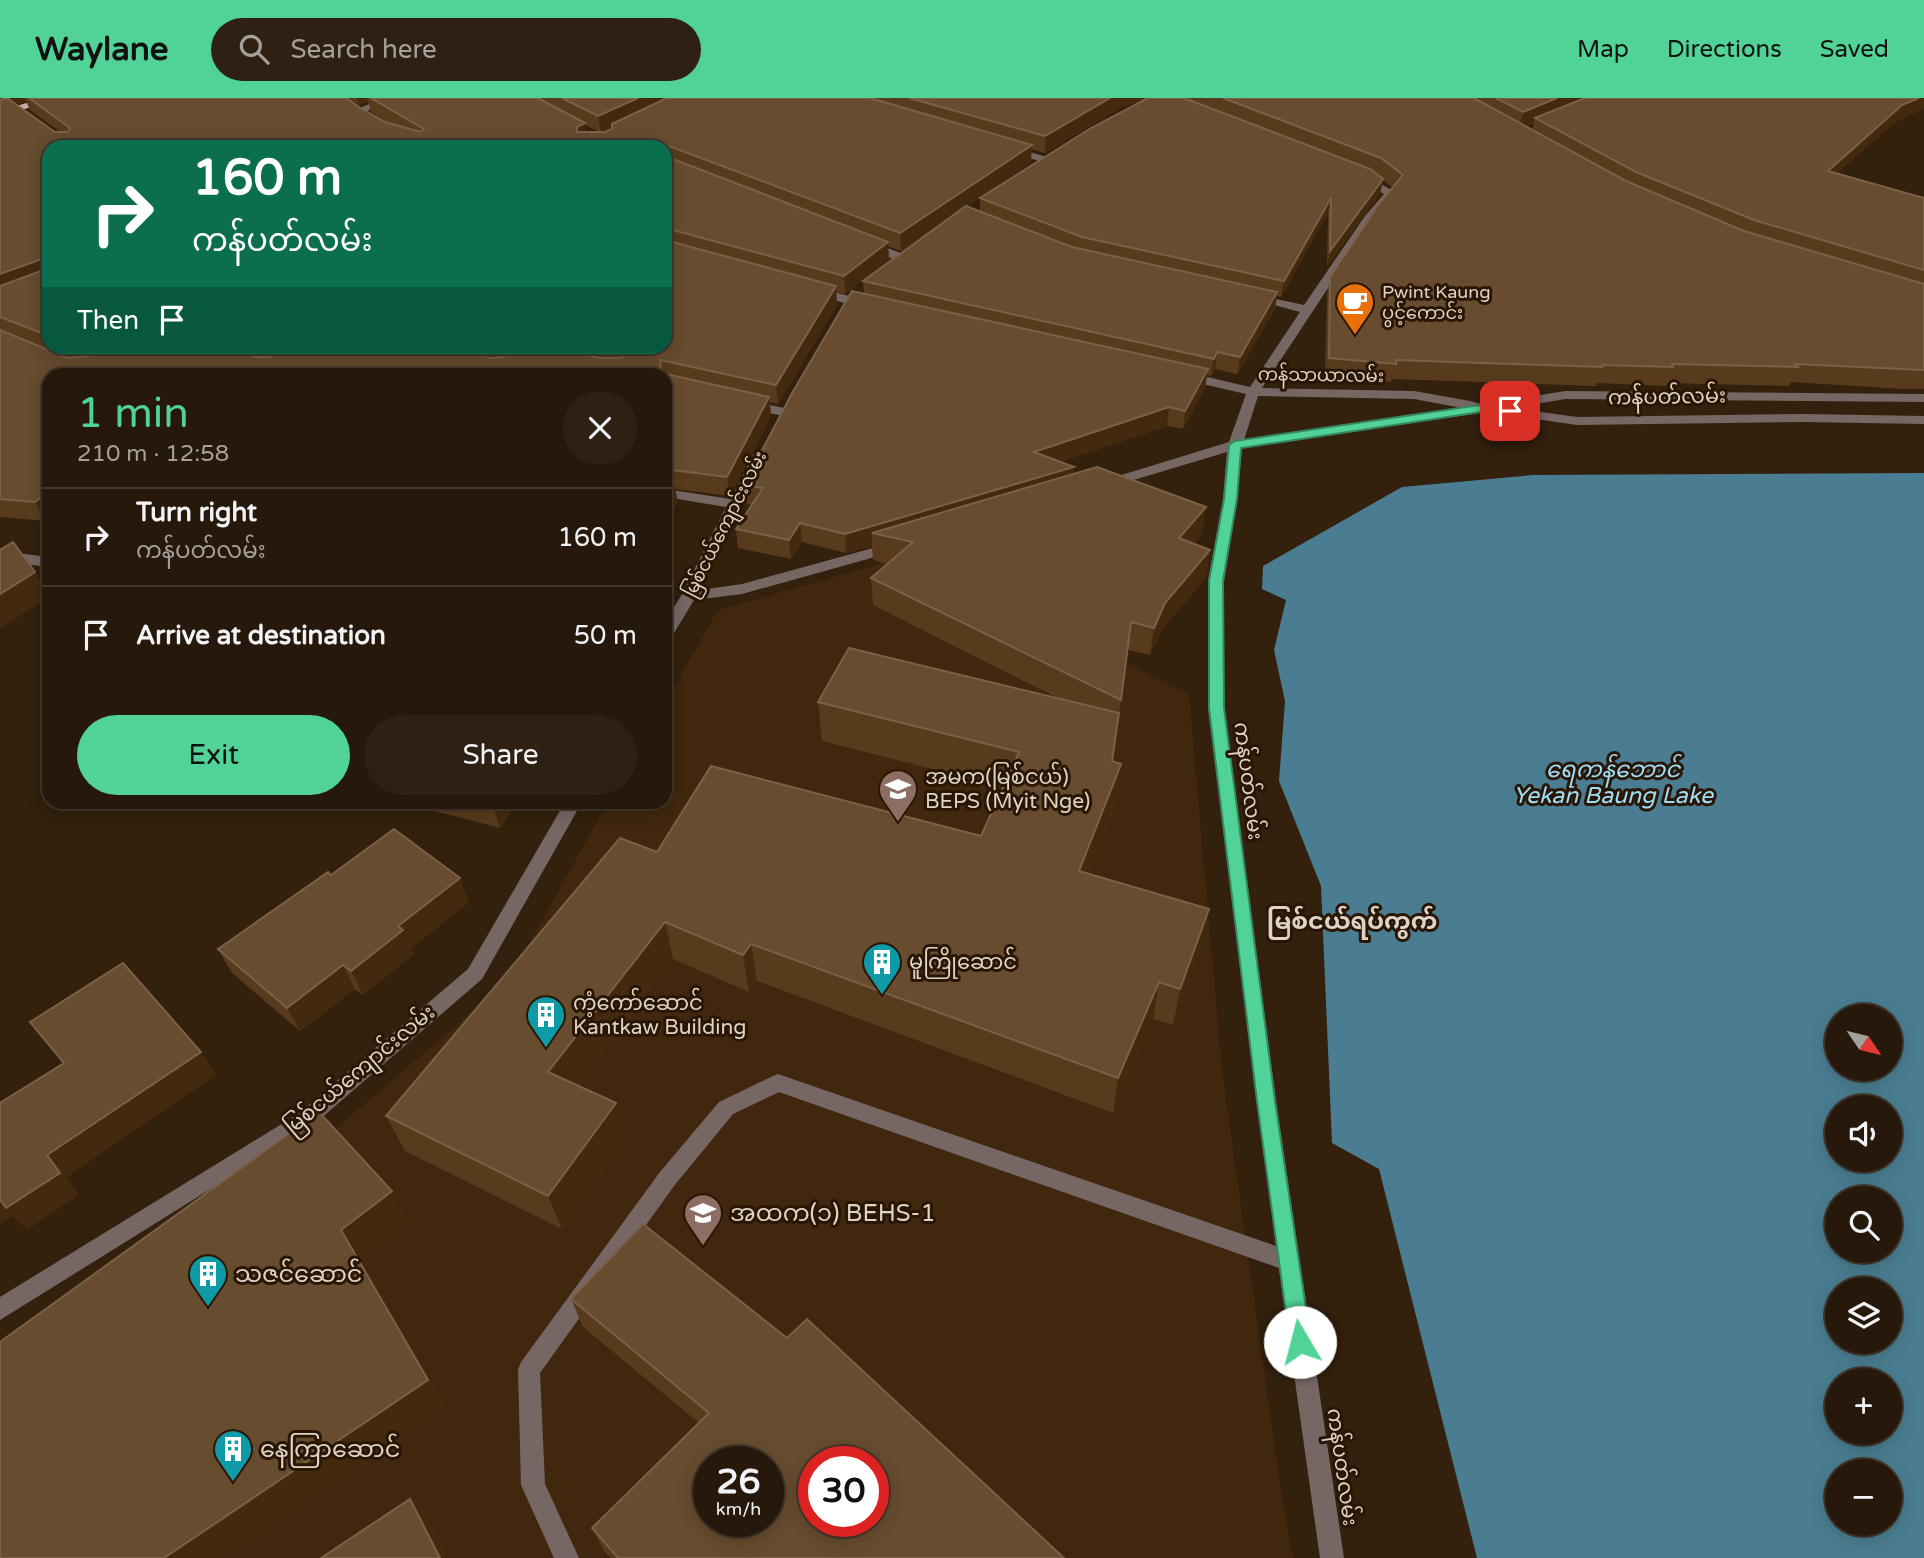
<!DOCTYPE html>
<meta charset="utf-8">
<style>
:root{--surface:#26180a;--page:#2e2113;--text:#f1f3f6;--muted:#a4a09c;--line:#42372b;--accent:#51d397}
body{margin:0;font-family:"Varela Round","Noto Sans Myanmar",sans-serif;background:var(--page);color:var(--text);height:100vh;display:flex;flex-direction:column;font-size:26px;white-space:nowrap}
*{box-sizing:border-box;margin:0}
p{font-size:23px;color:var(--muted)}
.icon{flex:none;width:38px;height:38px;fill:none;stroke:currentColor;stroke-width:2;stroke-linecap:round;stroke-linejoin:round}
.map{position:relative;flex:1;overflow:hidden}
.drawer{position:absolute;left:42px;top:270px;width:630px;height:441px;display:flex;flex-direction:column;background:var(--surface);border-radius:21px;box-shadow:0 4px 18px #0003,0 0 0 2px var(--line)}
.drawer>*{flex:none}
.hud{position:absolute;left:42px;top:42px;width:630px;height:214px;border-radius:21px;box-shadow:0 4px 18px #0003,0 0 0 2px var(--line);background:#0b6e4f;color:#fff;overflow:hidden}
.needle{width:46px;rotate:125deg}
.controls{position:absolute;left:1825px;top:906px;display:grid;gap:14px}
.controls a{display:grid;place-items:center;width:77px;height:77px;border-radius:50%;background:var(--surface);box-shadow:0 4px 18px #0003,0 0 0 2px var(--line);font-size:35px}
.speed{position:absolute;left:693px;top:1348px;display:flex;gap:14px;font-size:35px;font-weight:700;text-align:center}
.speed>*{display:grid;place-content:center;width:91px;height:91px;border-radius:50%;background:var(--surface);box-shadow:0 4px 18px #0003,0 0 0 2px var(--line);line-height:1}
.speed small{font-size:18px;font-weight:400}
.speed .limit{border:10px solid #d22;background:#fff;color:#111}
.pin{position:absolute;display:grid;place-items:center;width:60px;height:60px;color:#fff;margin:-30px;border-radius:14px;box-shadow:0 4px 10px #0006}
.me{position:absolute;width:77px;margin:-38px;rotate:352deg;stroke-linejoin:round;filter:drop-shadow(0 0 5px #0008)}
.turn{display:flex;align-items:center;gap:24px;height:147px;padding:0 35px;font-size:32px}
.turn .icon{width:91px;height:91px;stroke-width:2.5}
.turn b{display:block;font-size:49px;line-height:60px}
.then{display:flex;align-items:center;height:66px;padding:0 35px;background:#0003;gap:14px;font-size:26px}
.round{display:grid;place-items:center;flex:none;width:74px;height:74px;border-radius:37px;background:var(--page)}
.overview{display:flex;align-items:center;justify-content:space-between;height:119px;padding:0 35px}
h1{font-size:42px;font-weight:600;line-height:52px;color:var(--accent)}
.cta{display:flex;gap:14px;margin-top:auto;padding:14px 35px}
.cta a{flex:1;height:80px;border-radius:42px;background:var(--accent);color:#111;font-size:28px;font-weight:600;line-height:80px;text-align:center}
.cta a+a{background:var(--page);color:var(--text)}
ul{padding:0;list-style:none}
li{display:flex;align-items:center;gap:21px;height:98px;padding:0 35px;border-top:2px solid var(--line)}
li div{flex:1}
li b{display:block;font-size:26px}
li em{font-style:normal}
header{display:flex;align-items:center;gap:42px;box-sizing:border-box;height:98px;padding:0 35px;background:var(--accent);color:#111}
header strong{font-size:33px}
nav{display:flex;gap:38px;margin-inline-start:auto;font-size:24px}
.search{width:490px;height:63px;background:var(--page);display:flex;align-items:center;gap:18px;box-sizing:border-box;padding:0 24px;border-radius:38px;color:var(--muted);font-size:26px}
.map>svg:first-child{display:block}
.built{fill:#40270e;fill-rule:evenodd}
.water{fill:#4a7d91;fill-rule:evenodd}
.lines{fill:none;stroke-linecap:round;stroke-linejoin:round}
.minor{fill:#766765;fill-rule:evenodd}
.major{fill:#c8a9a5;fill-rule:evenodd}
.wall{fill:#583b1d;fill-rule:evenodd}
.shaded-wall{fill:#432a0f}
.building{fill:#674c2f;stroke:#7a6147;stroke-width:2;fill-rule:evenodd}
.route{fill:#51d397;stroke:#358962;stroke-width:2}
.labels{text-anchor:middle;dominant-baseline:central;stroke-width:6;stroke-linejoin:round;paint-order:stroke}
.far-poi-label{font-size:18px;fill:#dfd2c7;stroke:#291604;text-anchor:start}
.far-street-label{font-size:18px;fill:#dfd2c7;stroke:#291604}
.street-label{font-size:21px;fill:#dfd2c7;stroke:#291604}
.poi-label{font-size:21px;fill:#dfd2c7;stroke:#291604;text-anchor:start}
.water-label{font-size:23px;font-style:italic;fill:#9dddf7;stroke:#291604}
.quarter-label{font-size:24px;font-weight:bold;fill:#dfd2c7;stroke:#291604}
.near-poi-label{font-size:24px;fill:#dfd2c7;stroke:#291604;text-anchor:start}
</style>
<header>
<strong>Waylane</strong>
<div class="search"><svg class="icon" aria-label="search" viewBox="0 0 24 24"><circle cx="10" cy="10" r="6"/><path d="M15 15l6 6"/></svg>Search here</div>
<nav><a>Map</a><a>Directions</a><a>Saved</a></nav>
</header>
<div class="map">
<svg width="1924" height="1460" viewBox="0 0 1924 1460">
<rect width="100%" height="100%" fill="#33200d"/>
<path class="built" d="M907,458l282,138 33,376 57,407 14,81h-1293l319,-415 189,-162 100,-179h57v-99l53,-93zM709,1363h59v60h-59zM814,1363h59v60h-59z"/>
<path class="water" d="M1924,375v1085h-447l-98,-389 -47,-26 -11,-257 -42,-105 6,-80 -11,-51 12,-50 -24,-11 1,-23 139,-79 131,-12zM1838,919h52v52h-52zM1838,1010h52v52h-52zM1838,1101h52v52h-52zM1838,1192h52v52h-52zM1838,1283h52v52h-52zM1838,1374h52v52h-52z"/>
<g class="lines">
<g class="minor">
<polygon points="383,0 397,0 360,16 351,14"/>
<polygon points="1009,48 1050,60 1052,62 1046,65 1005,53 1005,49"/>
<path d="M1363,76l34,19 -24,27 -111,168 152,3 56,10c12,4 22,4 34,0l61,-10 359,3v8l-359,-3 -53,9 65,9 227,-3 120,2v8l-120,-2 -227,3 -90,-13 -245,36 -5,51 -13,82v127l52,393 68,457h-24l-41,-290 -500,-176 -46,22 -59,72 -134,187 5,111 34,74h-25l-33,-73 -3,-115 3,-8 139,-190 59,-70 52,-25 7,-3 498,172 -68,-538v-127l15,-82 4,-47 -120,36 -7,-4 2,-3 127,-39 17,-48 -69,-16 -2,-3 7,-4 68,16 50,-75 -53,-14 6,-4 51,11 61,-89 19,-22 -25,-15 -2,-2zM1258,298l156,3 48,9 -218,32z"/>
<polygon points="866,142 906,157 908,160 898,163 862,149 860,146"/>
<polygon points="814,189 872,204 874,207 868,211 810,196 810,190"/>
<polygon points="500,248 521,248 542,257 536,261"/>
<polygon points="747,302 788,311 790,314 783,318 742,309 742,303"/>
<polygon points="761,351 768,355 700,492 742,486 895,444 902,449 900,452 742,496 694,502 671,540 665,541 665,524 681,498 726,409 665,399 665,391 731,401 754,355"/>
<polygon points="0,453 49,459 49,469 0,463"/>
<polygon points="565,704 582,704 482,881 312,1028 0,1222 0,1199 298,1016 468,871"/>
</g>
<polygon class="major" points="43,0 59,0 0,19 0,13"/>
</g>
<g class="wall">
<path d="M0,0h346l13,9 30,16 -18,-11 -3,-11 -9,4 -9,-7h1574l-30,25 -57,50 87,25v191h-21l-112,-7 -2,4 -122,-3 -1,3 -69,-3 -1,3 -204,-7 -1,3 -66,-6 2,-81 3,-18 63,-89 -10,-8 -3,14 -53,72 1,-53 -47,84 -4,-1 -2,13 -38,65 -22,-5 -4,7 -4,-1 -2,13 -22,41 -16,-3 -107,36 14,5v6l128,62 -8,9 16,6 -4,27 -45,54 -11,24 -22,-5 -15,112 4,40 -28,72 112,72 -28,79 -20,-6 -40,94 -356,-132 -8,11 -76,-33 -95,126 38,18 11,35 -65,91 -157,-78 -19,-35 271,-264 324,-16 22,-49 -181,-46 -4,-39 242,-3 -187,-94 -2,-27 16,-14 -14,-4 -1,-14 -26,7 -44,-11 -11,17 -53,-11 -2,-19 16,-24 -5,-1 -3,-19 120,-192 -1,-12 94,-68 -56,38 -13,-5 1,14 -44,34 -9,-2 1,13 -59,99 -8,-2 1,14 -41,80 -55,-7 3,13 -13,21v-149h-616v144l-4,3 -45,-4zM1144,2l-164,98v13l-13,-5 64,-44v-13l14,4 75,-45zM26,3l4,9 30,22h-5l-40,-28zM1534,25l-2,7 -6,-4zM585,27l14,7h-13zM49,49h616v199h-149l-6,6 -1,-6h-460z"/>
<polygon points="400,704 518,704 500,730"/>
<polygon points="331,777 469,804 411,850 414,856 363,897 355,891 300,933 232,875 218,851"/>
<polygon points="571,1201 1064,1460 611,1460 604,1453 592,1430 699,1325 583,1229"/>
</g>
<g class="shaded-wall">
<polygon points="0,0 24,0 26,3 0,11"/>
<polygon points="357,0 367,0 368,3 359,7"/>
<polygon points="638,0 679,0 601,35 598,18"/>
<polygon points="1110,0 1151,0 1120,10 1045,55 1045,38"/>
<polygon points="1557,0 1593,0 1535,20 1534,25 1518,31 1523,14"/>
<polygon points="1919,0 1924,0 1924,11 1894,25 1820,90 1828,73 1902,7"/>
<polygon points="585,25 588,42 577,34 577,29"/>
<polygon points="1032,47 1031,64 901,153 900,135"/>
<polygon points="1383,81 1380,96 1327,168 1330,153"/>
<polygon points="1331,100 1328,115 1281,199 1284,183"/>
<polygon points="888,144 889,162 845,196 844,178"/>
<polygon points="42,161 49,176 0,197 0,176"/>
<polygon points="836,188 837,207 778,306 776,287"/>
<polygon points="1277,194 1275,211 1237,276 1240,259"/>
<polygon points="262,248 288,248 261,274 254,259 254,256"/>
<polygon points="495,248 509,248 510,255 491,276 487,258"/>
<polygon points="1217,254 1215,271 1211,278 1214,261"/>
<polygon points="1208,271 1205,290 1183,331 1185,313"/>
<polygon points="769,299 771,318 730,398 727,379"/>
<polygon points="1169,309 1167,328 1034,373 1034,354"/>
<polygon points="1074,369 1073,388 872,435 872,448 846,455 845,436"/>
<polygon points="674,385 678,404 665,425 665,399"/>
<polygon points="49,394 49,420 45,423 35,404"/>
<polygon points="1206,409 1202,437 1176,467 1179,440"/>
<polygon points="800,425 802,444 791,461 789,442"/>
<polygon points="1210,452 1206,479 1161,533 1150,557 1154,530 1165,505"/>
<polygon points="35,474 49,499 0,531 0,496"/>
<polygon points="1131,524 1128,552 1118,630 1121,602"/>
<polygon points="1119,615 1109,697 1121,666 1117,704 1076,810 1079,773 1112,663"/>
<polygon points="493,704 518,704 500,730 492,705"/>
<polygon points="460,780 469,804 411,850 414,856 363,897 351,873 398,828"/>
<polygon points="1209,811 1201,848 1173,927 1180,891"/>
<polygon points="665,824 673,861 561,1009 548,974"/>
<polygon points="751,846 757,883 749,894 743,857"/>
<polygon points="343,867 355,891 300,933 287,910"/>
<polygon points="1159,884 1153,921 1113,1015 1118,980"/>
<polygon points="201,954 216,977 67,1079 79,1097 27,1132 13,1118 0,1126 0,1099 47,1057"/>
<polygon points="616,1005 627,1040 562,1131 548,1098"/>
<polygon points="392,1093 409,1124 361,1162 446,1309 226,1460 164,1460 341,1132"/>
<polygon points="410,1401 430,1425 447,1460 440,1460"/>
</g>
<g class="building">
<polygon points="7,0 55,34 68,34 70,30 29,0 347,0 359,9 385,24 421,34 424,31 371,0 538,0 585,25 577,29 577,34 605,34 612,31 612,26 667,0 870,0 1032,47 900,135 661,45 661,49 49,49 49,238 0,219 0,188 41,173 42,161 0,176 0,2"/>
<polygon points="562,0 638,0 598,18"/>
<polygon points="909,0 1110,0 1045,38"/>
<polygon points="1148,0 1184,0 1370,71 1383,81 1330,153 1331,100 1284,183 1082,139 980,100 1091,30"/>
<polygon points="1223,0 1474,0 1626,83 1744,133 1924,186 1924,272 1795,266 1798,269 1672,266 1673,269 1602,267 1602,269 1396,262 1396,266 1329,260 1330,179 1379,106 1403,77 1381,60"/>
<polygon points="1496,0 1557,0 1523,14"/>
<polygon points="1585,0 1919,0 1902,7 1828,73 1924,100 1924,172 1754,122 1636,74 1535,20"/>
<polygon points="665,58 888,144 844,178 665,130"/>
<polygon points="966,108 1072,149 1277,194 1240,259 1217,254 1214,261 863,183"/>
<polygon points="665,142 836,188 776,287 660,262 661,275 769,299 727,379 665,371 665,276 49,276 49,394 35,404 0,401 0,232 68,260 89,258 85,252 76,248 262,248 254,256 254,259 271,259 283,248 495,248 487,258 489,260 504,259 516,248 552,248 600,260 622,260 624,258 622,253 604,248 665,248"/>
<polygon points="852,193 1208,271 1185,313 1169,309 1034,354 1074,369 845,436 800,425 789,442 736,431 763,390 744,387 791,297"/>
<polygon points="1097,369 1206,409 1179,440 1210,452 1165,505 1154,530 1131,524 1121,602 871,480 913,444 872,435"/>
<polygon points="665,383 674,385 665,399"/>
<polygon points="13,444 35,474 0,496 0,452"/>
<polygon points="849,550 1119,615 1112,663 1121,666 1079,773 1209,811 1180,891 1159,884 1118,980 751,846 743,857 665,824 548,974 616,1005 548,1098 386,1018 620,740 657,754 711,668 981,738 1019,654 818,604"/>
<polygon points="394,731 460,780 398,828 403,832 351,873 343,867 287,910 218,851 328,774 331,777"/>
<polygon points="123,865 201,954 47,1057 60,1075 6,1110 0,1102 0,1005 64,965 30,924"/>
<polygon points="319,1014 392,1093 341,1132 428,1282 164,1460 0,1460 0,1244"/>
<path d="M643,1126l144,114 20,-19 257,239h-446l-26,-30 117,-115 -138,-114zM709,1363h59v60h-59zM814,1363h59v60h-59z"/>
<polygon points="410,1401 440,1460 321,1460"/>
</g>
<polygon class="route" points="1487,306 1516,313 1510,317 1487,313 1241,350 1237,401 1223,483 1224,610 1275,1003 1311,1244 1308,1251 1300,1254 1293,1251 1290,1244 1257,1003 1209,610 1209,483 1224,401 1229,347 1235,343"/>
<defs>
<symbol id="cafe-pin" viewBox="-11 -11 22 30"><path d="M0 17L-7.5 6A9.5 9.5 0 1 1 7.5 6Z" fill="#e8710a" stroke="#291604"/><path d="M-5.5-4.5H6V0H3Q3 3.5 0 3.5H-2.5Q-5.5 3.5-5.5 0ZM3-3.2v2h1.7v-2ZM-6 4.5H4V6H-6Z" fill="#fff"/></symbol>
<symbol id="school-pin" viewBox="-11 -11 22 30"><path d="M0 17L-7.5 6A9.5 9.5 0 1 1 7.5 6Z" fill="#8d6e63" stroke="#291604"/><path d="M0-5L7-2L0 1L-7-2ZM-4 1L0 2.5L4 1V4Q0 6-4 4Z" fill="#fff"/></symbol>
<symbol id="building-pin" viewBox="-11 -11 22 30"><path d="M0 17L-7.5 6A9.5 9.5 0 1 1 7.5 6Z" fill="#0f9aa8" stroke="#291604"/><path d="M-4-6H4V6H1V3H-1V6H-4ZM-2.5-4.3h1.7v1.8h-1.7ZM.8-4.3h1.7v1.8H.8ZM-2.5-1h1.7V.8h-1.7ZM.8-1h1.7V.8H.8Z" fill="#fff"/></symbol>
</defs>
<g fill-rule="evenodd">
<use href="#cafe-pin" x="1333" y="182" width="44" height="60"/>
<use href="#school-pin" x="876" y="669" width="44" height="60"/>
<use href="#building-pin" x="860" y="842" width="44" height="60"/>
<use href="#building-pin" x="524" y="895" width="44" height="60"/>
<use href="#school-pin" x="681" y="1093" width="44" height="60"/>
<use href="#building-pin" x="186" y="1154" width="44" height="60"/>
<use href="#building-pin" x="211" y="1329" width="44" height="60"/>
</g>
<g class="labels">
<g class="far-poi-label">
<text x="1382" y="194">Pwint Kaung<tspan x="1382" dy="21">ပွင့်ကောင်း</tspan></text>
</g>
<g class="far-street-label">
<text transform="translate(1321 277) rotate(1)">ကန်သာယာလမ်း</text>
<text transform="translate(725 426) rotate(-63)">မြစ်ငယ်ကျောင်းလမ်း</text>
</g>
<g class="street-label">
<text transform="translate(1667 299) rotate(-1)">ကန်ပတ်လမ်း</text>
<text transform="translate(1248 683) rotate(83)">ကန်ပတ်လမ်း</text>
<text transform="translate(360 972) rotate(-40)">မြစ်ငယ်ကျောင်းလမ်း</text>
<text transform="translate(1342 1369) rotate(82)">ကန်ပတ်လမ်း</text>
</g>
<g class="poi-label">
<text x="925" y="679">အမက(မြစ်ငယ်)<tspan x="925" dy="24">BEPS (Myit Nge)</tspan></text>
<text x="909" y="864">မူကြိုဆောင်</text>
<text x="573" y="905">ကံ့ကော်ဆောင်<tspan x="573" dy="24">Kantkaw Building</tspan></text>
</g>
<g class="water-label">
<text x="1613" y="672">ရေကန်ဘောင်<tspan x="1613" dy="26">Yekan Baung Lake</tspan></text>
</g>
<g class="quarter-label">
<text x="1352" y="823">မြစ်ငယ်ရပ်ကွက်</text>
</g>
<g class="near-poi-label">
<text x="730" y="1115">အထက(၁) BEHS-1</text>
<text x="235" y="1176">သဇင်ဆောင်</text>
<text x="260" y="1351">နေကြာဆောင်</text>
</g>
</g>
</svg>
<div class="controls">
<a><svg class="needle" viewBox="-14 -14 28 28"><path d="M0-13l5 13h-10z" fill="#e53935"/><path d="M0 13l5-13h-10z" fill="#a4a09c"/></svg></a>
<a><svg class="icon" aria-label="sound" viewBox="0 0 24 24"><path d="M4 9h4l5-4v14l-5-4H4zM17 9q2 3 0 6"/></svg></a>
<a><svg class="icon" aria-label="search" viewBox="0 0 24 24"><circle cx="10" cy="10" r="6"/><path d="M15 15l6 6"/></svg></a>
<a><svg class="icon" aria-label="layers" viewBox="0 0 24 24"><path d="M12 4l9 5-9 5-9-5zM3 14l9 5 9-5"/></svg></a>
<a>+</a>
<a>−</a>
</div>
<div class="speed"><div>26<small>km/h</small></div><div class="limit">30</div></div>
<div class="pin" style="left:1510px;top:313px;background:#d93025"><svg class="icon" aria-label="arrive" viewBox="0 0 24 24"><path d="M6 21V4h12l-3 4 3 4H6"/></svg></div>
<svg class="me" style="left:1300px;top:1244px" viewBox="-20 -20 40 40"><circle r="19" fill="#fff"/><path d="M0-13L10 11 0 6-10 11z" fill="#51d397"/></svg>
<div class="hud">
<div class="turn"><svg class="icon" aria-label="right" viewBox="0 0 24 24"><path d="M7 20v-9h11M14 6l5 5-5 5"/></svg><div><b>160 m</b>ကန်ပတ်လမ်း</div></div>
<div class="then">Then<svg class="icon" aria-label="arrive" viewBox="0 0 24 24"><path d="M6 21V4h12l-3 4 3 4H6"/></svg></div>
</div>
<section class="drawer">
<div class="overview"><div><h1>1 min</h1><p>210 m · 12:58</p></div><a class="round"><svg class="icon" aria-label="close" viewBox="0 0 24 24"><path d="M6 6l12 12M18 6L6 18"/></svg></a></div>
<ul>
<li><svg class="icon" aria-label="right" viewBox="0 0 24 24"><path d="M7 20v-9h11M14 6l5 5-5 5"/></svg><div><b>Turn right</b><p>ကန်ပတ်လမ်း</p></div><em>160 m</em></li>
<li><svg class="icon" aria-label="arrive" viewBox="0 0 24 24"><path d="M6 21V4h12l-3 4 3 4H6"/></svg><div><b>Arrive at destination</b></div><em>50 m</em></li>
</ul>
<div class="cta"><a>Exit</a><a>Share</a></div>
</section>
</div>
